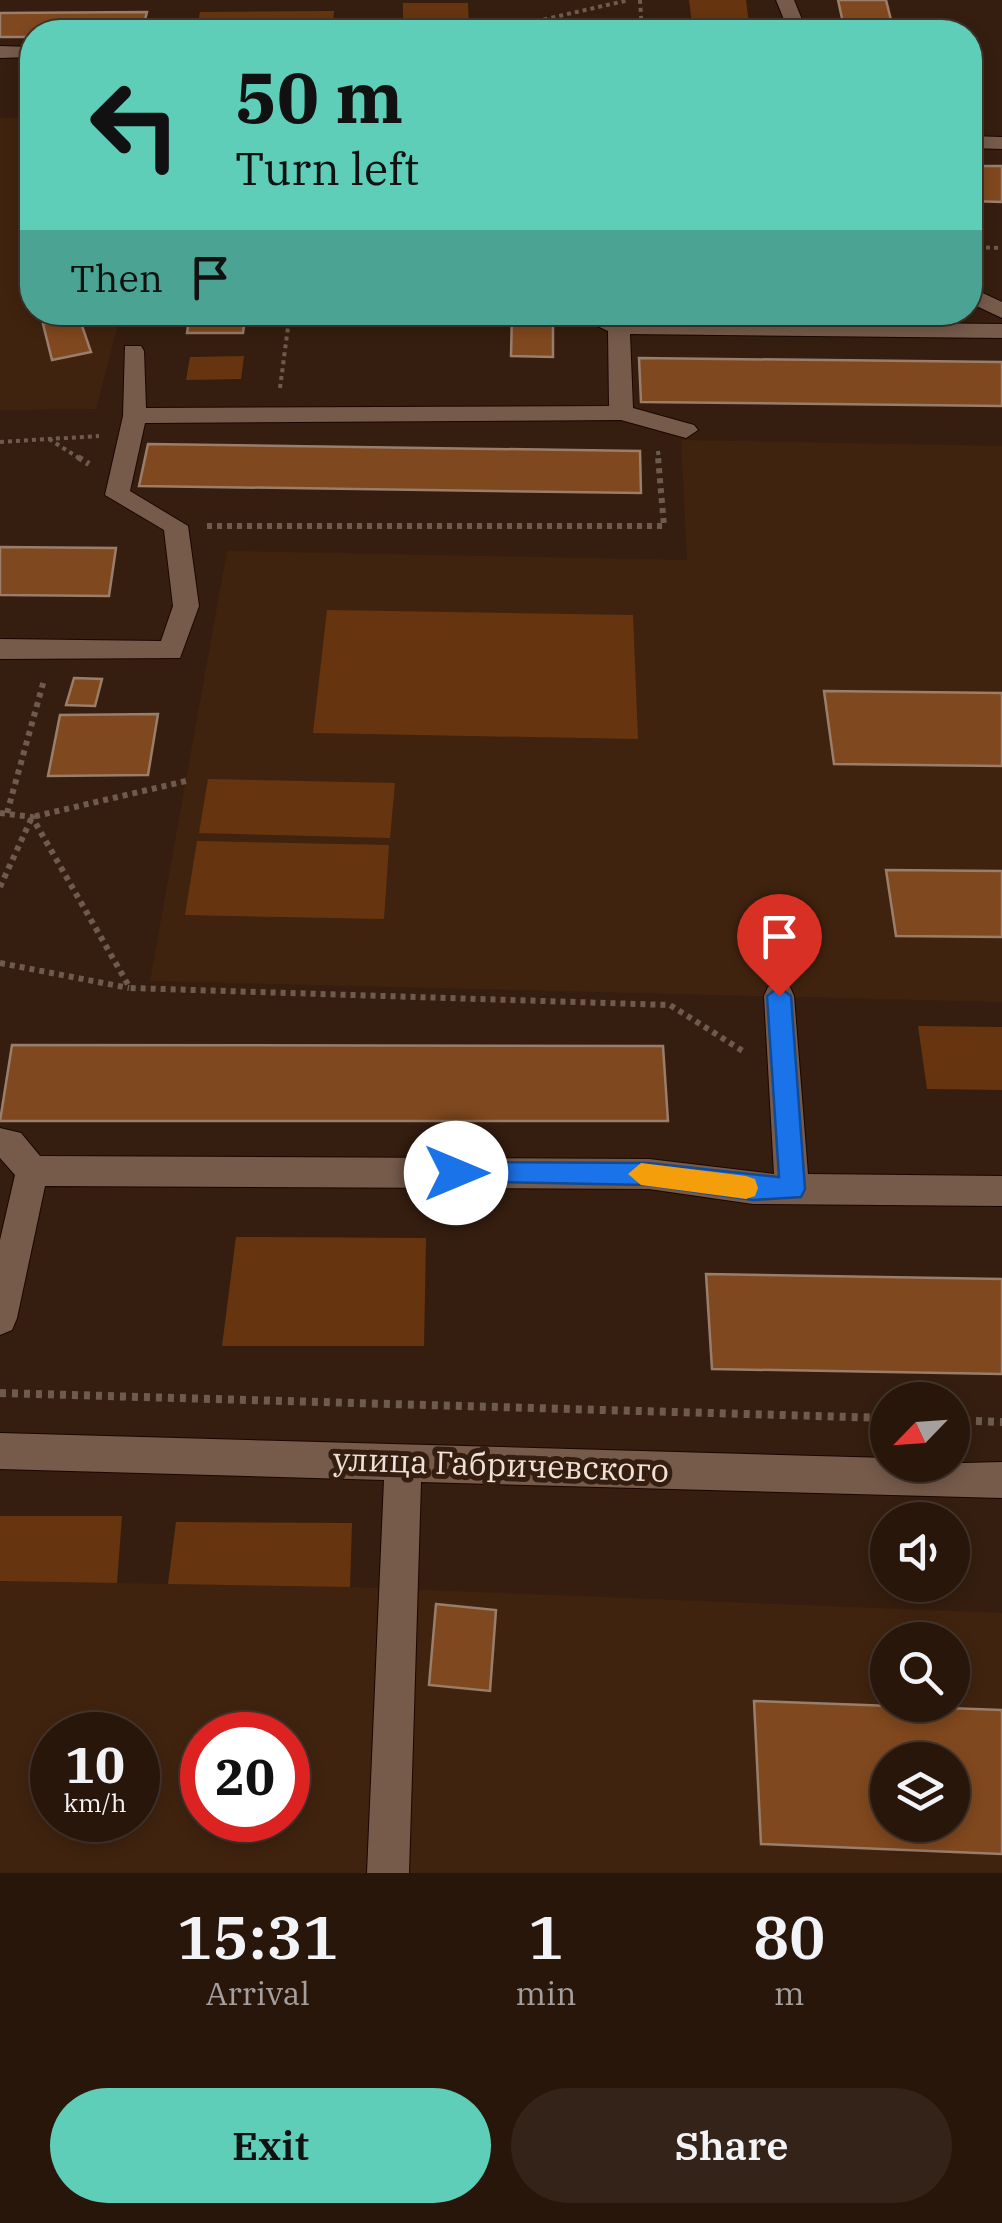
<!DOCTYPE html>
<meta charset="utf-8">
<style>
:root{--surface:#28160b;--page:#342319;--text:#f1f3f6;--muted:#a59f9d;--line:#44352c;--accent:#5eceb8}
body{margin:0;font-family:"IBM Plex Serif",serif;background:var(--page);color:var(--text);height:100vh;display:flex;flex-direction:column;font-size:38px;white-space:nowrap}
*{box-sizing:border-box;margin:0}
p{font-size:32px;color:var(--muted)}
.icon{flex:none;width:55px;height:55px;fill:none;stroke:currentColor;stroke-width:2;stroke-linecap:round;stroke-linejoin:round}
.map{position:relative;height:1873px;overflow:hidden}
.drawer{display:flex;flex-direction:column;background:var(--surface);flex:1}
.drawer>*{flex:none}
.guide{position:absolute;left:20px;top:20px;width:962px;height:305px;border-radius:40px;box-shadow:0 5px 15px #0003,0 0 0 2px var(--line);background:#5eceb8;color:#111;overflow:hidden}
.needle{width:65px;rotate:245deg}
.fabs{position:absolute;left:870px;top:1382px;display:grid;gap:20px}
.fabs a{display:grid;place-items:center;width:100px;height:100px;border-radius:50%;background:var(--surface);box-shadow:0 5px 15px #0003,0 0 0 2px var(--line);font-size:50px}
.speed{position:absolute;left:30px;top:1712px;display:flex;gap:20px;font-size:50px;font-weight:700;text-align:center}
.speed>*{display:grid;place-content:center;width:130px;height:130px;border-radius:50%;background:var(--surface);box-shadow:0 5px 15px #0003,0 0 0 2px var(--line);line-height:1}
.speed small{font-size:25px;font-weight:400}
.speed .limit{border:15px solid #d22;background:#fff;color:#111}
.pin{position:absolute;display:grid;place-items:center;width:85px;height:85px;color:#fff;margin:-102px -42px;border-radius:50% 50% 50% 0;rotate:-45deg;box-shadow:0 0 10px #0007}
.pin .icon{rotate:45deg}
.me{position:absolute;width:110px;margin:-55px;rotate:90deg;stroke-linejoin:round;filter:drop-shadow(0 0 8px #0008)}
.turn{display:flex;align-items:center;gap:35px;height:210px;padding:0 50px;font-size:45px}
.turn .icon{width:130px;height:130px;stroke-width:2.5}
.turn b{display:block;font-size:70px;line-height:85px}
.then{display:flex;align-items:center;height:95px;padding:0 50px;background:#0003;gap:20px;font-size:38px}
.eta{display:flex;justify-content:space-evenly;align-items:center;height:170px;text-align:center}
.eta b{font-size:60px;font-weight:600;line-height:70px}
.primary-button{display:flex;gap:20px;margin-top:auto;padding:20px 50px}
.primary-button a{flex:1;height:115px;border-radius:60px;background:var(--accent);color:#111;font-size:40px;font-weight:600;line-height:115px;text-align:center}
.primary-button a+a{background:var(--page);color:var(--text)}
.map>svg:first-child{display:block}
.built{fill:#3f230f;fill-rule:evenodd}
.green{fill:#66350f}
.building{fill:#80481e;stroke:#9a7e6c;stroke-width:2.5;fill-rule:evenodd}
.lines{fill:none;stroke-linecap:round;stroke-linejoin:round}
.minor-casing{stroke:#1b0700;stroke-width:2}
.path-far2{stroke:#6f5b4d;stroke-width:4;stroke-dasharray:4 4;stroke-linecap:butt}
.path-far1{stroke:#6f5b4d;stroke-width:6;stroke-dasharray:5 5;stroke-linecap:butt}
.path{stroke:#6f5b4d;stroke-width:8;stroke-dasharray:6 6;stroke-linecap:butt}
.minor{fill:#765b4b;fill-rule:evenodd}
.route{fill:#1a73e8;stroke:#114b97;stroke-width:2.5}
.slow{fill:#f59e0b}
.labels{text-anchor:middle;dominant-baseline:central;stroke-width:10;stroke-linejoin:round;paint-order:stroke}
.near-street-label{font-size:32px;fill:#f0e0d7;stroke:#351e0f}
</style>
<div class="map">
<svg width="1002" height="1873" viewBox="0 0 1002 1873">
<rect width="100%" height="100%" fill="#351e0f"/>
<g class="built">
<polygon points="0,118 32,118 32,312 121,313 96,409 0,410"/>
<polygon points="681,440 1002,446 1002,1002 150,981 227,551 687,560"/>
<path d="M0,1581l350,6 652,26v260h-1002zM888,1640h64v65h-64zM52,1735h86v85h-86zM202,1735h86v85h-86zM888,1760h64v65h-64z"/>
</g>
<g class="green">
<polygon points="689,0 746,0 750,32 693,32"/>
<polygon points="403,3 468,3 469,26 403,26"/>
<polygon points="334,11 332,32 196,32 200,12"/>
<polygon points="244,356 241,379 186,380 190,357"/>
<polygon points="327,610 633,615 638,739 313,733"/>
<polygon points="208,779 395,783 390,838 199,833"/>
<polygon points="197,841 389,845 384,919 185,915"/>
<polygon points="918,1026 1002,1027 1002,1090 927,1089"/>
<polygon points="236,1237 426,1238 424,1346 222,1346"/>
<polygon points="0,1516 122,1516 117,1583 0,1581"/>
<polygon points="176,1522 352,1523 350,1587 168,1584"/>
</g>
<g class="building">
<polygon points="838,0 886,0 894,32 845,32"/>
<polygon points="147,12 142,32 32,32 32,37 0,37 0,13"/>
<polygon points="970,166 1002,166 1002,202 970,201"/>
<polygon points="190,312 246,312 243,333 187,333"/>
<polygon points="512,312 553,312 553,357 511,356"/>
<polygon points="79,317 91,352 52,360 43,324"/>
<polygon points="639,358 1002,362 1002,406 641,402"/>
<polygon points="148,444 640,451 641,493 139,486"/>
<polygon points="0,547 116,548 109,596 0,595"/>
<polygon points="74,678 102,679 95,706 66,705"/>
<polygon points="824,691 1002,693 1002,766 834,764"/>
<polygon points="158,714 148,775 48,776 60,715"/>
<polygon points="886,870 1002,871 1002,937 896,936"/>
<polygon points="12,1045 663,1046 668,1121 0,1121"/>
<polygon points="706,1274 1002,1279 1002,1374 712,1369"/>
<polygon points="436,1604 496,1610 490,1691 429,1685"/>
<path d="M754,1701l248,9v144l-241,-10zM888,1760h64v65h-64z"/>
</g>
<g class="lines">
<defs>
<g id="minor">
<polygon points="776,0 794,0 807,32 789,32"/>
<polygon points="0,46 32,47 32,57 0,58"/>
<polygon points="970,136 1002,137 1002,149 970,148"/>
<polygon points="970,287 1002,302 1002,318 970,303"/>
<polygon points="567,312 600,312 621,320 1002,324 1002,338 630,334 633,408 694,425 698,430 686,438 621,420 145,423 130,491 188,526 199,606 180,658 0,659 0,639 161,641 173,606 164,530 105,495 123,416 125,346 141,346 144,351 146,408 609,406 608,331"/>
<polygon points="779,983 790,987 794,996 808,1174 1002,1176 1002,1206 753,1204 649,1189 45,1186 17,1318 12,1330 0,1335 0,1240 15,1175 0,1158 0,1128 21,1133 40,1156 649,1159 774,1174 764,996 768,987"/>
<polygon points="0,1433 888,1458 888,1465 1002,1462 1002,1498 421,1482 409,1873 367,1873 384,1480 0,1469"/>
</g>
</defs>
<use href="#minor" class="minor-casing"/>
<g class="path-far2">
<polyline points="640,0 642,32"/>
<polyline points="489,32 629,0"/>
<polyline points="970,247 1002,248"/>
<polyline points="280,388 290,312"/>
<polyline points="49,439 82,460"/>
<polyline points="0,442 99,436"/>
<polyline points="658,451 659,460"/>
</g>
<g class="path-far1">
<polyline points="78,457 89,464"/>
<polyline points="207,526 664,526 658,457"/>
<polyline points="0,813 32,817 130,988 670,1005 746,1053"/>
<polyline points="7,813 44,680"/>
<polyline points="0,887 32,817 186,781"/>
<polyline points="0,963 129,988"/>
</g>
<g class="path">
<polyline points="0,1393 888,1418"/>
<polyline points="952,1420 1002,1422"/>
</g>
<use href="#minor" class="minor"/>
</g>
<polygon class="route" points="779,987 791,996 805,1189 801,1197 753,1200 648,1185 447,1181 443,1173 456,1162 648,1163 779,1177 767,996"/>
<polygon class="slow" points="641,1163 746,1176 755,1179 758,1188 755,1196 746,1199 641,1185 628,1174"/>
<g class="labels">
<g class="near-street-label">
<text transform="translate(501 1464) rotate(2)">улица Габричевского</text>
</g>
</g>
</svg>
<div class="fabs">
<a><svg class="needle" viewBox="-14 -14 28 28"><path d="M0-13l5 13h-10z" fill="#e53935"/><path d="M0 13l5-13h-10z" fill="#a59f9d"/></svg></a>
<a><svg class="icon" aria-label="sound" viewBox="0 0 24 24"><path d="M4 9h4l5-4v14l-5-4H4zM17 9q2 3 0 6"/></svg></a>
<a><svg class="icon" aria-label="search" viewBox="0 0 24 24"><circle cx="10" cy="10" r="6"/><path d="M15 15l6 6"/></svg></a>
<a><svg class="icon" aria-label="layers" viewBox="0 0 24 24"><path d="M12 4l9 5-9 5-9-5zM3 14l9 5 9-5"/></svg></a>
</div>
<div class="speed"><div>10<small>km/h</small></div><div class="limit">20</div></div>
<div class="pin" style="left:779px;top:996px;background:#d93025"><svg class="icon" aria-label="arrive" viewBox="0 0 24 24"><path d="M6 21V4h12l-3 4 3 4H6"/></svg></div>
<svg class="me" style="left:456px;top:1173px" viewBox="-20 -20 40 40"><circle r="19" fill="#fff"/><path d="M0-13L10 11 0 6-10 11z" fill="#1a73e8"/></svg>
<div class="guide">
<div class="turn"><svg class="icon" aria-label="left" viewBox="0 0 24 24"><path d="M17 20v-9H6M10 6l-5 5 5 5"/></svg><div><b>50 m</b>Turn left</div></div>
<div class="then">Then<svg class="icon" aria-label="arrive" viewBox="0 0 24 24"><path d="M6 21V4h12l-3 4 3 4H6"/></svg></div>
</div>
</div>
<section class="drawer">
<div class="eta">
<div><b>15:31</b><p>Arrival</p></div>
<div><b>1</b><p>min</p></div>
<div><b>80</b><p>m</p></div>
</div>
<div class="primary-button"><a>Exit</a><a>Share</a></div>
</section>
